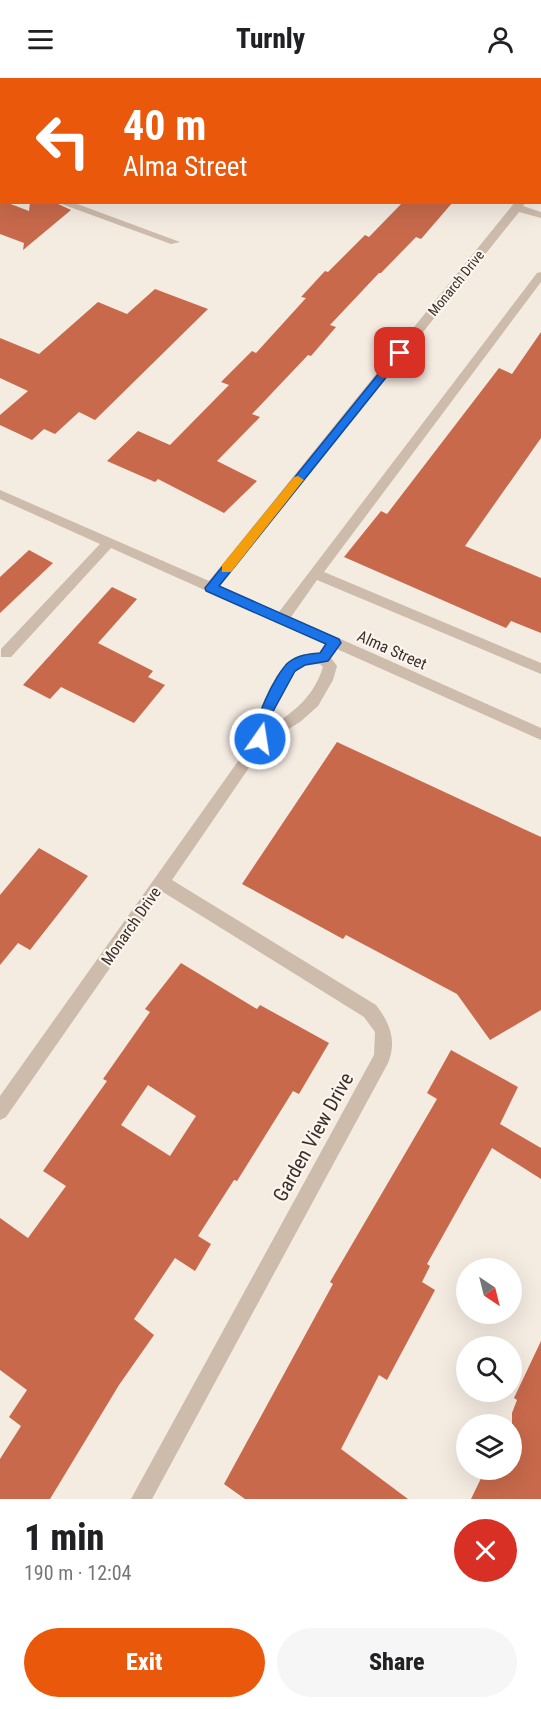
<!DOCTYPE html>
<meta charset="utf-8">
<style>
:root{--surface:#fff;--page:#f6f6f6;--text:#202124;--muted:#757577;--accent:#ea580c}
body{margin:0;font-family:"Roboto Condensed",sans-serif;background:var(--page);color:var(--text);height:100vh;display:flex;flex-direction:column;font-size:22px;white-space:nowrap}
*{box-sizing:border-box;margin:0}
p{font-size:20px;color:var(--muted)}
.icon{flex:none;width:33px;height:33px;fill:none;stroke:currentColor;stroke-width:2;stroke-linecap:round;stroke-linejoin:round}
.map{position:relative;height:1421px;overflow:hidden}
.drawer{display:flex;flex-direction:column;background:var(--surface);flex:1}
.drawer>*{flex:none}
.top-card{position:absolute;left:0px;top:0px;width:542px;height:126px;box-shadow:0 6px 24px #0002;background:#ea580c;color:#fff;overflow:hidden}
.needle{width:39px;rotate:145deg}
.tools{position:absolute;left:456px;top:1180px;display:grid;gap:12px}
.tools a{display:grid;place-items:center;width:66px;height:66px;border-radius:50%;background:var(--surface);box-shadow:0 6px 24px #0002;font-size:30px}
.pin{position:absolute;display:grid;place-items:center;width:51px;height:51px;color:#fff;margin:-26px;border-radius:12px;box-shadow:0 3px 9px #0006}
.me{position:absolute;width:66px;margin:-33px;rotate:13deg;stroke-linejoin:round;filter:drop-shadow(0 0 4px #0008)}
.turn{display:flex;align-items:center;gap:21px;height:126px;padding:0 24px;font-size:27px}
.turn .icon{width:78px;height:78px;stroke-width:2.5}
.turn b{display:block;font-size:42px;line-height:51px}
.round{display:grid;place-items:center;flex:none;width:63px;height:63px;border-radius:32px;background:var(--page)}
.headline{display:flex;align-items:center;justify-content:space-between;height:102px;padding:0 24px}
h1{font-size:36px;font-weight:800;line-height:45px}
.primary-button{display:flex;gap:12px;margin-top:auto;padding:12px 24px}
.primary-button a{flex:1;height:69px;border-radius:36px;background:var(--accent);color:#fff;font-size:24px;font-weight:800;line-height:69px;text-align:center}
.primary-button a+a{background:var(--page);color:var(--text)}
header{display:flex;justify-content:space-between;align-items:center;height:78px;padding:0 24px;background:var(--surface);font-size:27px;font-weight:800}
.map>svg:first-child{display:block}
.building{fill:#c8694b;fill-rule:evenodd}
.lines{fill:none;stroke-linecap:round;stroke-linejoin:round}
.minor{fill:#cdbbac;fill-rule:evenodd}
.major{fill:#7d675c;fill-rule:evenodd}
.route{fill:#1a73e8;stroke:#114b97;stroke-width:1.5}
.slow{fill:#f59e0b}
.labels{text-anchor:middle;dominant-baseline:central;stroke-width:4.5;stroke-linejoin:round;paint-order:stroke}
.far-street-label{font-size:14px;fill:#3b302b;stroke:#fbf5ee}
.street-label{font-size:16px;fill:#3b302b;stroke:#fbf5ee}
.near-street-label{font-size:20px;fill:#3b302b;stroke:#fbf5ee}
</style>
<header><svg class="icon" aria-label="menu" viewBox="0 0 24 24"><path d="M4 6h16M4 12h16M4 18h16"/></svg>Turnly<svg class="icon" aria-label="person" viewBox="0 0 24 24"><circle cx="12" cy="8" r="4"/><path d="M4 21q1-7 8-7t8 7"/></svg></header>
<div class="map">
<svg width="541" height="1421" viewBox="0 0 541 1421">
<rect width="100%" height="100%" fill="#f4ebe1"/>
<g class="building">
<polygon points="0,122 29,133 30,124 54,124 71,132 23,172 24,165 0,156"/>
<polygon points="403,124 453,124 421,161 416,159 381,195 379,195 330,247 336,249 311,278 308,277 252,336 260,339 217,383 257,403 224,435 158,401 155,404 107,383 138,353 170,367 229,307 221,304 252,273 256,275 306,220 301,219 325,193 328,194 365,157 369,159"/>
<polygon points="155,211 208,231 95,342 79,334 55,356 44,351 32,362 0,347 0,337 28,313 0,300 0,260 39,276 98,224 127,236"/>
<polygon points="541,254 541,360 465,468 541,500 541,555 511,543 506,550 344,479 381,433 387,436 499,290 512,296"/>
<polygon points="29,472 53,485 0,535 0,499"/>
<polygon points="112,509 137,521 98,565 153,593 148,599 165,607 134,645 61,609 50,621 23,607"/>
<polygon points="337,664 541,759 541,932 490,962 457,916 346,857 343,861 242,806"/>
<polygon points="39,770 88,798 30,872 18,865 0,887 0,817"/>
<path d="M181,885l76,46 3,-4 69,38 -30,51 -6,-3 -56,90 -3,-1 -36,56 13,8 -16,27 -20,-13 -41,61 20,16 -35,50 -69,114h-50v-40l21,-33 -12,-9 18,-27 -27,-20v-152l28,20 38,-52 -23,-15 64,-90 -4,-2 47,-67 -5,-3zM148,1007l48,31 -26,40 -49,-31z"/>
<polygon points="451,972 518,1009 500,1046 541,1070 541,1101 492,1070 427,1186 430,1188 422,1204 435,1212 387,1302 379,1297 341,1371 408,1421 245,1421 224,1406 333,1206 330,1204 437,1021 427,1015"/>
<polygon points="541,1263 541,1421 471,1421 485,1392 512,1392 512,1335 517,1322 514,1320"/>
</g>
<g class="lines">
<g class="minor">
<polygon points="255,0 268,0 269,2 256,2"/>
<polygon points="540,97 541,97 540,105"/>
<rect x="0" y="100" width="2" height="7"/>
<polygon points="56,124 72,124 180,164 171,166"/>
<path d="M515,124h11l-3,4 18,6v6l-22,-6 -299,374 59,26 258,-339 4,-1v10l-217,290 217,91v11l-224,-94 -26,37 250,111v12l-204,-91 -6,9 6,8 -4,14 -15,26 -18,16 -34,21 -94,137 204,125c14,18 21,36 12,58l-236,436h-21l243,-444 1,-23 -11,-15 -201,-125 -157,225 -6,3v-24l251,-353 5,-26 30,-54 16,-8 17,-2 6,-9 -214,-96 -100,109h-10v-8l99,-105 -100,-45v-9l209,91zM320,586l3,3c-9,29 -28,45 -54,60 2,-13 18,-47 28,-57 6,-6 14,-5 23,-6z"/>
</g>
<g class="major">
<polygon points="22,0 32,0 21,2"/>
<polygon points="2,16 2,22 0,23 0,17"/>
</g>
</g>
<path class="route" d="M400,272l5,3 -1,2 -185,231 120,53 2,4 -13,18 -23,4 -10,6 -25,46 -5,26h-9c-7,-15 20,-71 33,-81 9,-7 19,-8 31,-9l6,-9 -120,-53 -1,-3 192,-237z"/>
<polygon class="slow" points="298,398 304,402 302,404 231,494 222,494 222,487 294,399"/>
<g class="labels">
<g class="far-street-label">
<text transform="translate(456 205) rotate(-51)">Monarch Drive</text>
</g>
<g class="street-label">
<text transform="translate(392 572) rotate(24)">Alma Street</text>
<text transform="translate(131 848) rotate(-55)">Monarch Drive</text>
</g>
<g class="near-street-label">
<text transform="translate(313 1059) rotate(-61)">Garden View Drive</text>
</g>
</g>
</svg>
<div class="tools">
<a><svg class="needle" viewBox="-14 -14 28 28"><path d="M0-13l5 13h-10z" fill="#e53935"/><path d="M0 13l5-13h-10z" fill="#757577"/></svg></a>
<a><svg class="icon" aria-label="search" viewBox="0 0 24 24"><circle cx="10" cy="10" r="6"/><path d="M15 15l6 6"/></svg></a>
<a><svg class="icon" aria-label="layers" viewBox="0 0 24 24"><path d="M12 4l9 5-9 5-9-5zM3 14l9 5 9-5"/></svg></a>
</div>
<div class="pin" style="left:400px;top:275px;background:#d93025"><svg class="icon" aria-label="arrive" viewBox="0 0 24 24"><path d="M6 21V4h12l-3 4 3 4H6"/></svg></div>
<svg class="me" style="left:260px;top:661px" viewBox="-20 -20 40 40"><circle r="17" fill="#1a73e8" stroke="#fff" stroke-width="3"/><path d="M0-11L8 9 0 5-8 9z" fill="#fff"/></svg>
<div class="top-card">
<div class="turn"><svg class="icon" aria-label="left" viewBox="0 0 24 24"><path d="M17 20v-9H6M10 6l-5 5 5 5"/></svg><div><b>40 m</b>Alma Street</div></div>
</div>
</div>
<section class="drawer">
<div class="headline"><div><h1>1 min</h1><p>190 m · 12:04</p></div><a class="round" style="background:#d93025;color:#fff"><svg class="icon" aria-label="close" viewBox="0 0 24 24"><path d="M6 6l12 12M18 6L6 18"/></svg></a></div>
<div class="primary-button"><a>Exit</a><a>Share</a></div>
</section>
